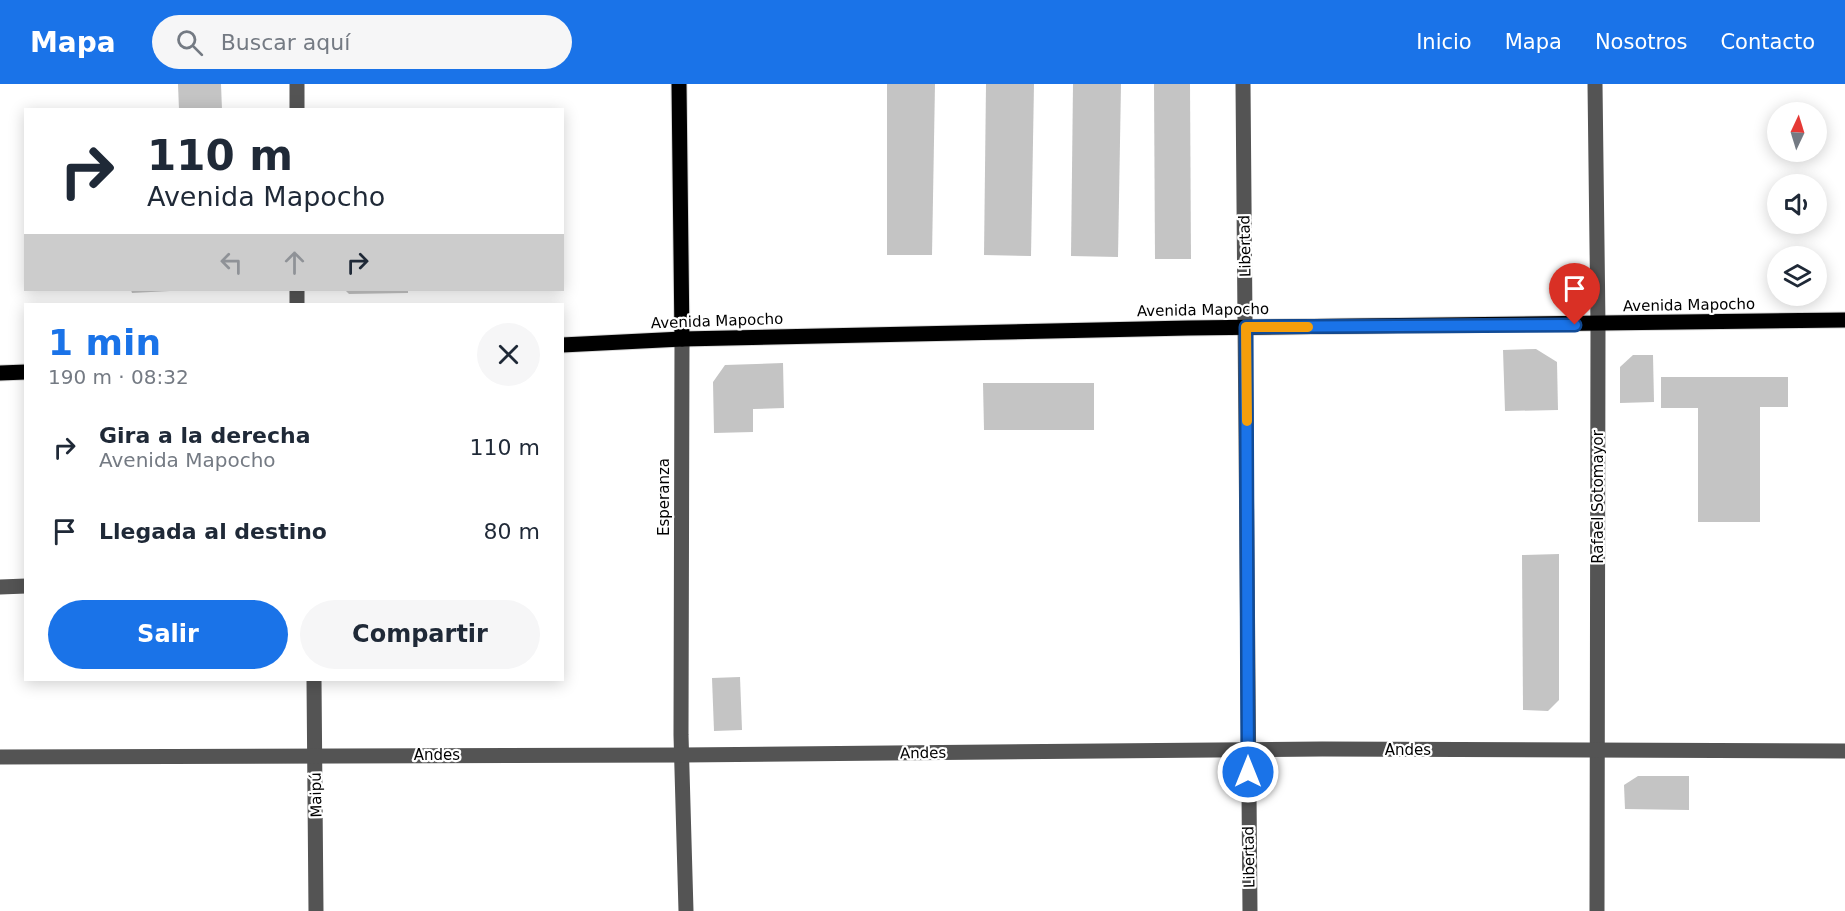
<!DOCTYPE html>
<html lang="es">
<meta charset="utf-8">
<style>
:root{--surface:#fff;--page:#f6f6f7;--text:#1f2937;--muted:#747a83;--accent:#1a73e8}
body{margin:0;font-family:"DejaVu Sans",sans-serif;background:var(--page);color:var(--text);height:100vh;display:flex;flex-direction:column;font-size:22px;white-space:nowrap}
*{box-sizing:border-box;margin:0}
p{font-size:20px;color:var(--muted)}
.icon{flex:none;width:33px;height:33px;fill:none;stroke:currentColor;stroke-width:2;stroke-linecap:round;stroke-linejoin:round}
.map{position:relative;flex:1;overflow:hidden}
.side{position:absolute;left:24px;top:219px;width:540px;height:378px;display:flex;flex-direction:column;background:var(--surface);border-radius:0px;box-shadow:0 3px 15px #0003}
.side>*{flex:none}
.hud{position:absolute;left:24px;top:24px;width:540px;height:183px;border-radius:0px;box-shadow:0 3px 15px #0003;background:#fff;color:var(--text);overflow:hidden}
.needle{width:39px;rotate:4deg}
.buttons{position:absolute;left:1767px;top:18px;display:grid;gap:12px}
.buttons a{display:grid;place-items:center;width:60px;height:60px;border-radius:50%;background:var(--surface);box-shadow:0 3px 15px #0003;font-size:30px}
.pin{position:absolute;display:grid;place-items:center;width:51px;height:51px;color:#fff;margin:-62px -26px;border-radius:50% 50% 50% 0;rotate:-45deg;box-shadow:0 0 6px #0007}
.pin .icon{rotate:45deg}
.me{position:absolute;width:66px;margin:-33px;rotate:0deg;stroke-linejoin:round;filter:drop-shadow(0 0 4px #0008)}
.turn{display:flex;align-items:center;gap:21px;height:126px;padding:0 24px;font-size:27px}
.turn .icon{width:78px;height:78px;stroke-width:2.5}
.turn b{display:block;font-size:42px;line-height:51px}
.lanes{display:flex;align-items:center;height:57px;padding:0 24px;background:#0003;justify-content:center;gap:30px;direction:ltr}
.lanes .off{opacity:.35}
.round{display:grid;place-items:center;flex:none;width:63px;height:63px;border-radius:32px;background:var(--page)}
.summary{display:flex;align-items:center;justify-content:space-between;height:102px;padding:0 24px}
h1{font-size:36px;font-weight:800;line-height:45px;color:var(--accent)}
.primary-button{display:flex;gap:12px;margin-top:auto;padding:12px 24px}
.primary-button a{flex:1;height:69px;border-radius:36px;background:var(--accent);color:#fff;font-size:24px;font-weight:800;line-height:69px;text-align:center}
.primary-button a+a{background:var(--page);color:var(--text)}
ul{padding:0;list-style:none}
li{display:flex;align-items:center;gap:18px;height:84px;padding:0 24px}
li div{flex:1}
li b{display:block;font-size:22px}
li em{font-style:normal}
header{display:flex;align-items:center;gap:36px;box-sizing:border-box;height:84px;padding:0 30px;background:var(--accent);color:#fff}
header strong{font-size:28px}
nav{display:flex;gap:33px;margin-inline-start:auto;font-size:21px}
.search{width:420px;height:54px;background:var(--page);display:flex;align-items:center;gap:15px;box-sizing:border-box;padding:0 21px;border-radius:33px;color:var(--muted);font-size:22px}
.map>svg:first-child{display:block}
.building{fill:#c4c4c4}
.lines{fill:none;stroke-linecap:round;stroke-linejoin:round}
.major-casing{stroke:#dbdbdb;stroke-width:17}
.minor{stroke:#545454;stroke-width:15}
.major{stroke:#000;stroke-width:15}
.route-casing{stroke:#114b97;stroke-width:15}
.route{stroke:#1a73e8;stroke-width:10}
.slow{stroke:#f59e0b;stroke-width:10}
.labels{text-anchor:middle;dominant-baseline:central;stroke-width:4.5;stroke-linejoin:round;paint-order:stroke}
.street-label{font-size:15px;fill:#000;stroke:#fff}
</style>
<header>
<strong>Mapa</strong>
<div class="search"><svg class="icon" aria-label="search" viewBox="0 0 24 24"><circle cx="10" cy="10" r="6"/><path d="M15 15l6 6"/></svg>Buscar aquí</div>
<nav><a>Inicio</a><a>Mapa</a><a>Nosotros</a><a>Contacto</a></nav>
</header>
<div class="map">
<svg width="1845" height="827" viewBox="0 0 1845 827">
<rect width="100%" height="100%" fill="#fff"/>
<g class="building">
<polygon points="178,0 221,0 222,26 179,26"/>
<polygon points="887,0 935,0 932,171 887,171"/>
<polygon points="986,0 1034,0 1031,172 984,171"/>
<polygon points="1073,0 1121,0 1118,173 1071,172"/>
<polygon points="1154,0 1190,0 1191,175 1155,175"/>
<polygon points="131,206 170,206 170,207 132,209"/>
<polygon points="345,206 408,206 408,209 349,210"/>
<polygon points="1536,265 1557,278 1558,326 1505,327 1503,266"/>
<polygon points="1633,271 1653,271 1654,318 1620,319 1620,283"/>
<polygon points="783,279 784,324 753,325 753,348 714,349 713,298 725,281"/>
<polygon points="1661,293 1788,293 1788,323 1760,323 1760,438 1698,438 1698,324 1661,324"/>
<polygon points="983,299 1094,299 1094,346 984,346"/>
<polygon points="1559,470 1559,616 1548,627 1523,626 1522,471"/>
<polygon points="740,593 742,646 714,647 712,594"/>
<polygon points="1638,692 1689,692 1689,726 1625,725 1624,701"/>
</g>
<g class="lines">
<defs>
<g id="major">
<polyline points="679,0 682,255"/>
<polyline points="562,261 682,255 1188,244 1845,236"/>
<polyline points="0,289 26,288"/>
</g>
</defs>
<use href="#major" class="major-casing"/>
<g class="minor">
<polyline points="297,0 297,26"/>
<polyline points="1243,0 1250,827"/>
<polyline points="1595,0 1598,241 1597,827"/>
<polyline points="297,206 297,220"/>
<polyline points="682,255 681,651 686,827"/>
<polyline points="0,503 26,502"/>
<polyline points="314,596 316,827"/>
<polyline points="0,673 682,671 1322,665 1845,667"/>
</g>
<use href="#major" class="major"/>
</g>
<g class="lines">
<defs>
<polyline id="route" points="1248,688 1246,243 1575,241"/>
</defs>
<use href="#route" class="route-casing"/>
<use href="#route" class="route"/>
<polyline class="slow" points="1247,337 1246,243 1308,243"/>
</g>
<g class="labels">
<g class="street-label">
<text transform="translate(1245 162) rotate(-91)">Libertad</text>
<text transform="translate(1689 221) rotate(-1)">Avenida Mapocho</text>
<text transform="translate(1203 226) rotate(-1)">Avenida Mapocho</text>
<text transform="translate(717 237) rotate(-2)">Avenida Mapocho</text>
<text transform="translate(664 413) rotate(-90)">Esperanza</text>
<text transform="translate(1598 413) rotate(-90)">Rafael Sotomayor</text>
<text x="1408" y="666">Andes</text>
<text transform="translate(923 669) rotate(-1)">Andes</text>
<text x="437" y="671">Andes</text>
<text transform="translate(316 711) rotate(-91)">Maipú</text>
<text transform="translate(1249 773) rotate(-91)">Libertad</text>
</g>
</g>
</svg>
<div class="buttons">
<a><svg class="needle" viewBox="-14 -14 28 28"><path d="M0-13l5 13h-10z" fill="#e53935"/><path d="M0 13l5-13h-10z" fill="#747a83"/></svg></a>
<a><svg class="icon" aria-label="sound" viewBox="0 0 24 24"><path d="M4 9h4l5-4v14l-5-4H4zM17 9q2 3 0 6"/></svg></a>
<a><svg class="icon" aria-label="layers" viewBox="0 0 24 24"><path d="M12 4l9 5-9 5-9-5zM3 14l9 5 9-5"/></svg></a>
</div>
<div class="pin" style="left:1575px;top:241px;background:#d93025"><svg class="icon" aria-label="arrive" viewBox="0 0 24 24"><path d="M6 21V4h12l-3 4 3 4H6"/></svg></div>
<svg class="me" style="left:1248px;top:688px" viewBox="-20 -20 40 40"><circle r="17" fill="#1a73e8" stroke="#fff" stroke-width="3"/><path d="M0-11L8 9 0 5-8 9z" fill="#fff"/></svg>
<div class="hud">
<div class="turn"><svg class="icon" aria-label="right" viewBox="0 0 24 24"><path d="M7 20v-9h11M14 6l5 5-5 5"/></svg><div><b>110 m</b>Avenida Mapocho</div></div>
<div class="lanes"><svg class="icon off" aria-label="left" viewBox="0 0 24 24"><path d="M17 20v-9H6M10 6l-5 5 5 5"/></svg><svg class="icon off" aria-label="ahead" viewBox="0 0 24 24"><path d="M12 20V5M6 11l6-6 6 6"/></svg><svg class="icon" aria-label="right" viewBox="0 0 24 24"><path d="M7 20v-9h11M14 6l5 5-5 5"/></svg></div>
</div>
<section class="side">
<div class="summary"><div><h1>1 min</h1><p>190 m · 08:32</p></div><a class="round"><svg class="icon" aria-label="close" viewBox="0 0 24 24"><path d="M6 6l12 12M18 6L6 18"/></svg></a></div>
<ul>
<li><svg class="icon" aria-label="right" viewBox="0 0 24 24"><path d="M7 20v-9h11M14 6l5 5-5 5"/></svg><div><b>Gira a la derecha</b><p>Avenida Mapocho</p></div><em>110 m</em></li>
<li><svg class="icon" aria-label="arrive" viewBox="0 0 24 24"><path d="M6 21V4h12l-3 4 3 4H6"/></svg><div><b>Llegada al destino</b></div><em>80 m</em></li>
</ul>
<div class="primary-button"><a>Salir</a><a>Compartir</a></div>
</section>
</div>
